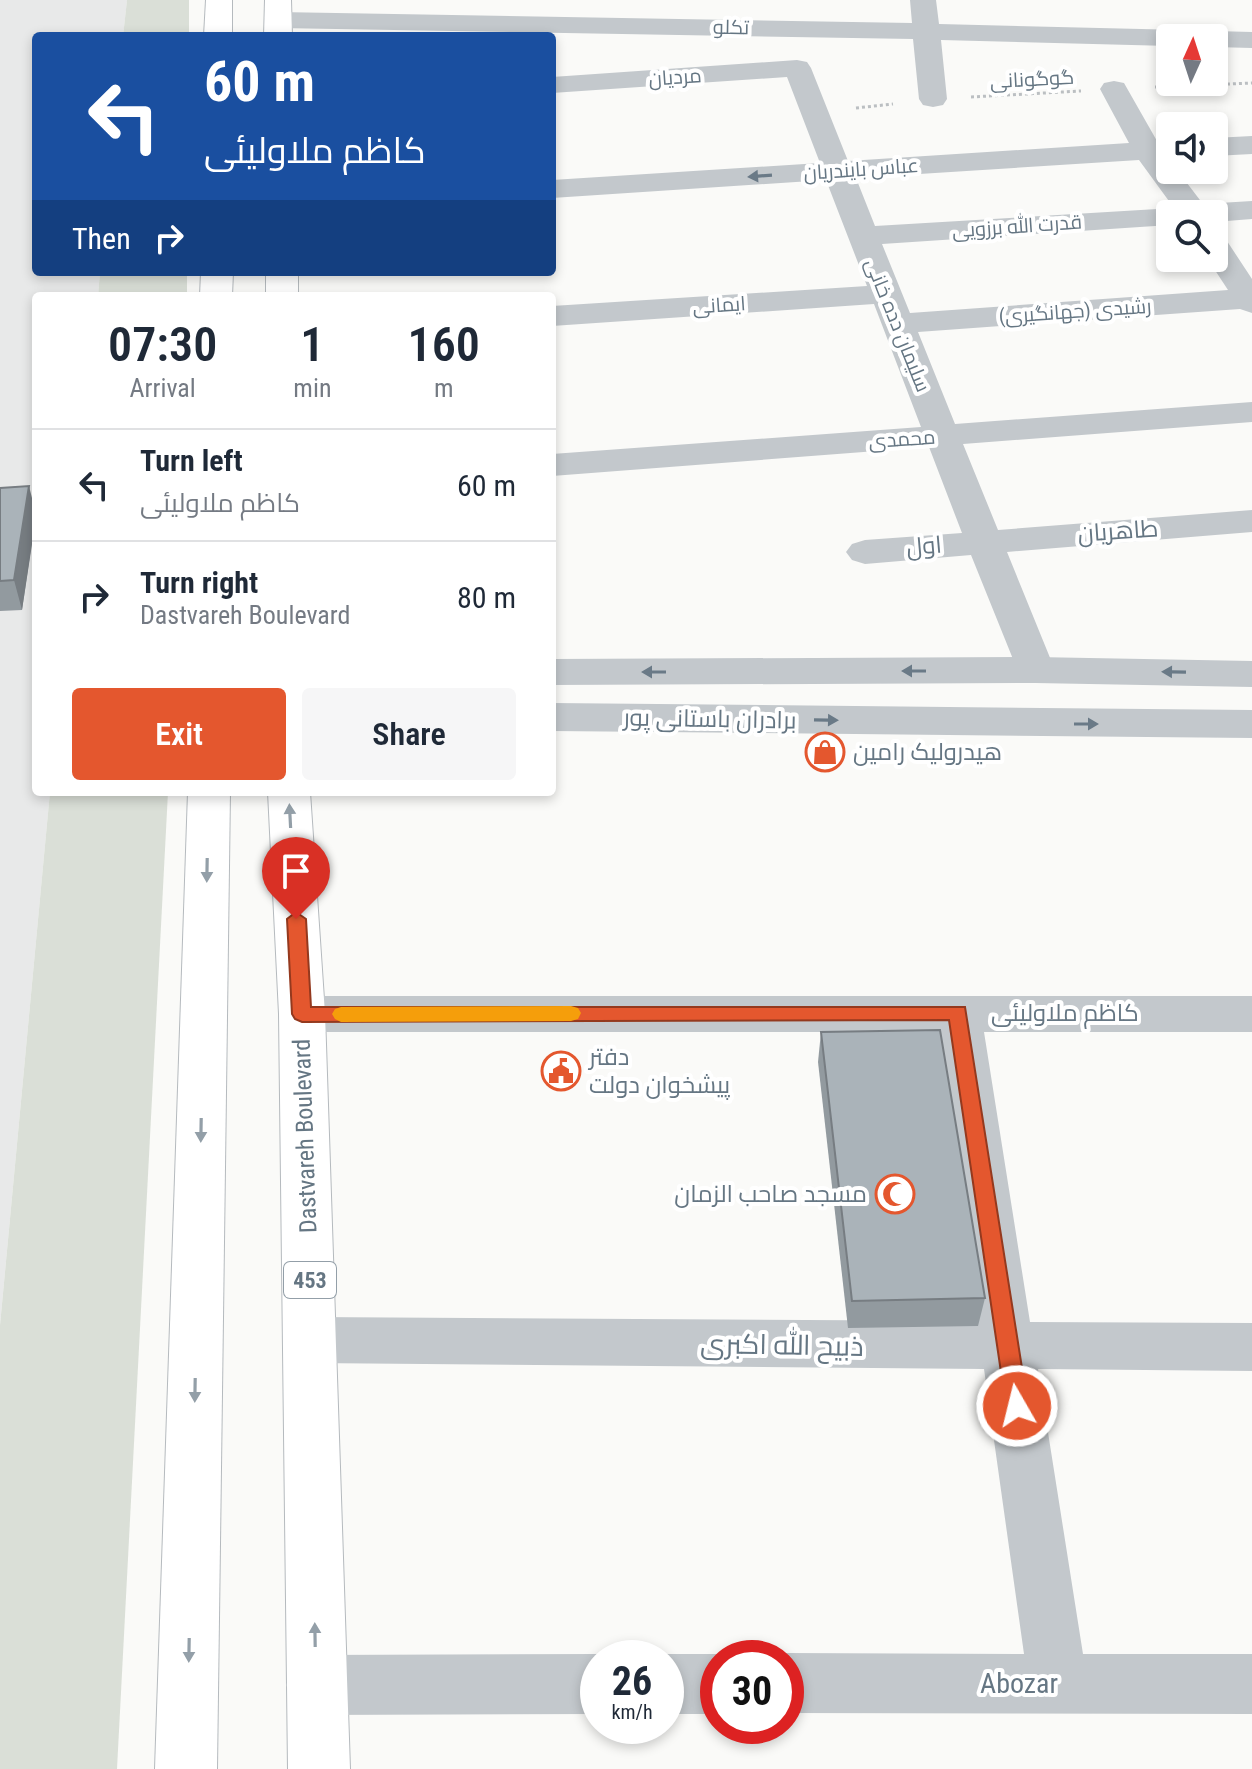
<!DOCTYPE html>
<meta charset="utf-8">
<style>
:root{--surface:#fff;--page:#f6f6f7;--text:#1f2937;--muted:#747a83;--line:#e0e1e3;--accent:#e4572e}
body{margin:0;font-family:"Roboto Condensed",Cairo,sans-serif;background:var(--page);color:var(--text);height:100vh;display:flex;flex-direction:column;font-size:30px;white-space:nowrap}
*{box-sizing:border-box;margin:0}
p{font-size:26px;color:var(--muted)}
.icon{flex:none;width:44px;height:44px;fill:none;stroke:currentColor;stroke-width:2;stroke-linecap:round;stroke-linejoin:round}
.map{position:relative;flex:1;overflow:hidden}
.side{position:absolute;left:32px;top:292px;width:524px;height:504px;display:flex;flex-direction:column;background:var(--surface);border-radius:8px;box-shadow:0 4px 12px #0003}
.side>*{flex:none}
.hud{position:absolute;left:32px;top:32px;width:524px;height:244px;border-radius:8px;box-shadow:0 4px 12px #0003;background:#1a4fa0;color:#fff;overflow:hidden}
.needle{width:52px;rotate:3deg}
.fabs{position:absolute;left:1156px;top:24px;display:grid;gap:16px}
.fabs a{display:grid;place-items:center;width:72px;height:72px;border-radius:8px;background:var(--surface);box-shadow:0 4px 12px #0003;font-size:40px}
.speed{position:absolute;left:580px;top:1640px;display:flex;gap:16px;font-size:40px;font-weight:700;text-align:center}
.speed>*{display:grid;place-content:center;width:104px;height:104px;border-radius:50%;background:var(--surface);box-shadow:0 4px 12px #0003;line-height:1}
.speed small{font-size:20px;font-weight:400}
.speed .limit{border:12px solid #d22;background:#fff;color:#111}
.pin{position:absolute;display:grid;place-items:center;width:68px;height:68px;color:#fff;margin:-82px -34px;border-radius:50% 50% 50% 0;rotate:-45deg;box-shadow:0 0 8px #0007}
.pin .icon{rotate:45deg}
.me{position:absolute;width:88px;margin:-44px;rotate:352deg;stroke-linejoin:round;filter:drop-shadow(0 0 6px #0008)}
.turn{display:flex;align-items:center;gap:28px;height:168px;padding:0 40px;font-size:36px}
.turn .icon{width:104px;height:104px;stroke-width:2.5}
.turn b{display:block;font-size:56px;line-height:68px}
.then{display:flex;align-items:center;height:76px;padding:0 40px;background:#0003;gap:16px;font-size:30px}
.eta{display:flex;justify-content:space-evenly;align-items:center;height:136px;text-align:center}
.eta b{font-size:48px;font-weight:600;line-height:56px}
.action{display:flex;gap:16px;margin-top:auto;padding:16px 40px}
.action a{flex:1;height:92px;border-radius:8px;background:var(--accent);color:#fff;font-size:32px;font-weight:600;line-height:92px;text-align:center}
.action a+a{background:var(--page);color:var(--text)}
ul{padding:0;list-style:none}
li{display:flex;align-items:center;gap:24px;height:112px;padding:0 40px;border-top:2px solid var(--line)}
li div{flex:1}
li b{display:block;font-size:30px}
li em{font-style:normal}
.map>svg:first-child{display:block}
.built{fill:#e8e9e9}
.green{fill:#dadfd7}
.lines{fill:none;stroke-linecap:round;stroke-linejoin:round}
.primary-casing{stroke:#b5babe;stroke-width:2}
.path{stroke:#bbbfc2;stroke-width:3;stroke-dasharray:3 3;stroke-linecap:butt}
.minor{fill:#c3c8cc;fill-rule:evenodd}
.tertiary{fill:#c3c8cc;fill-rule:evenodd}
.primary{fill:#fff;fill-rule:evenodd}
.wall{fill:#929a9f}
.shaded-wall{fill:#777d82}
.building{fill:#aab3b9;stroke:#777d82;stroke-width:2}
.oneway{fill:#6a7a87}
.oneway2{fill:#939fa8}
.route{fill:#e4572e;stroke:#94391e;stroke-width:2}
.slow{fill:#f59e0b}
.labels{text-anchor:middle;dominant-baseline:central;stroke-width:8;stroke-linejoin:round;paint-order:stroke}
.far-street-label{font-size:20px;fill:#657683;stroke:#fff}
.shield{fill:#fff;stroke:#939fa8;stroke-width:2}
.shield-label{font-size:22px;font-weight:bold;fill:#657683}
.street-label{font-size:24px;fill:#657683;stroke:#fff}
.poi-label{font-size:24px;fill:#657683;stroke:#fff;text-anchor:start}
.near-street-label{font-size:28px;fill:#657683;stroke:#fff}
</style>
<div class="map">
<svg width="1252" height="1769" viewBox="0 0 1252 1769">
<rect width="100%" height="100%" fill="#fafaf8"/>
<polygon class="built" points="0,0 127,0 123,36 36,36 36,272 100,272 98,296 36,296 36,792 50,792 0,1325"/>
<g class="green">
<polygon points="127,0 189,0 189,36 123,36"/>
<polygon points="100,272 187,272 187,296 98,296"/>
<polygon points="50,792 168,792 117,1769 0,1769 0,1325"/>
</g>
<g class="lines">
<defs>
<g id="primary">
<polygon points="206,0 232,0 232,36 204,36"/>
<polygon points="265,0 291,0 292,36 264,36"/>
<polygon points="201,272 233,272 232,296 200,296"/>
<rect x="266" y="272" width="32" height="24"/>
<polygon points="188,792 230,792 217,1769 155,1769"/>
<polygon points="268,792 310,792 325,1014 350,1769 288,1769 279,1014"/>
</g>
</defs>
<use href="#primary" class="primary-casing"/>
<g class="path">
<polyline points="1155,87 1252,83"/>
<polyline points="971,97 1081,91"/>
<polyline points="856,108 893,104"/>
</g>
<g class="minor">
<polygon points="910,0 936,0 939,24 1183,30 1193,32 1197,38 1170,38 1170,46 941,40 947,99 943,105 933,107 923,105 919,99 913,39 278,28 269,26 265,20 269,14 278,12 912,23"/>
<polygon points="1214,31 1252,32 1252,48 1214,47 1214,38 1201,38 1204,33"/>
<path d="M797,60l10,2 4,6 37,93 281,-18 -29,-54 4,-6 10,-2 10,2 33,58 13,-1v30h7l26,34 49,-3v18l-38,3v-8h-44v11l-288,19 28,69 318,-23 -21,-32h7v-22l11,2 27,41v34l-12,-4 -322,23 37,92 297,-22v20l-289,22 35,86 254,-20v22l-245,20 48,118 -6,9 -14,4 -14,-4 -50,-124 -106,9 -13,-4 -6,-8 6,-8 13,-4 97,-7 -33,-86 -377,29v-22l369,-27 -47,-123 -322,22v-20l315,-20 -41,-106 -274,18v-18l268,-17 -33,-86 -235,16v-16zM1139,160l35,48 -299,18 -19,-48z"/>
<polygon points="1252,136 1252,154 1214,156 1214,138"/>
<polygon points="302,996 1252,996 1252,1032 984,1032 1030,1322 1252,1323 1252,1371 1038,1369 1083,1654 1252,1654 1252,1714 786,1713 786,1658 774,1658 786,1653 1024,1654 984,1369 311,1363 292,1357 284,1340 292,1323 311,1317 978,1321 937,1032 302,1032 286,1027 279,1014 286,1001"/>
<polygon points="598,1654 608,1658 598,1658 598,1714 316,1715 295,1706 286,1685 295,1664 316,1655"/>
<polygon points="666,1654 718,1654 728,1658 718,1658 718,1714 666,1714 666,1658 656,1658"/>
</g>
<g class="tertiary">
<polygon points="1035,657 1252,661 1252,687 1035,683 552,685 552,659"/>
<polygon points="552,703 1252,710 1252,738 552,731"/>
</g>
<use href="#primary" class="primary"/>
</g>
<g class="wall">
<polygon points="0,488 36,514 22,610 0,611"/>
<polygon points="821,1032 985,1298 978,1326 848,1328 818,1062"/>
</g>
<polygon class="shaded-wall" points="29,486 36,514 36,518 22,610 14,580"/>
<g class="building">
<polygon points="29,486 14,580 0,581 0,488"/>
<polygon points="940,1030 985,1298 852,1301 821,1032"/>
</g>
<defs><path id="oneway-solid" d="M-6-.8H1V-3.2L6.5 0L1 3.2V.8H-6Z" transform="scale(2)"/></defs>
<g class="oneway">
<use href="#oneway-solid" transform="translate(760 176) rotate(176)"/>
<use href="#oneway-solid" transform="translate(914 671) rotate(180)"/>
<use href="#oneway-solid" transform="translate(654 672) rotate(180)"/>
<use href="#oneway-solid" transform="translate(1174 672) rotate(-179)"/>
<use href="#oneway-solid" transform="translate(826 720) rotate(1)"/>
<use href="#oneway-solid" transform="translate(1086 724)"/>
</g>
<g class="oneway2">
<use href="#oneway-solid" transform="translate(290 816) rotate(-93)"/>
<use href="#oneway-solid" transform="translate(207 870) rotate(91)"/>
<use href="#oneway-solid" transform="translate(201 1130) rotate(91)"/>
<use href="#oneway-solid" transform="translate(195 1390) rotate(91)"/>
<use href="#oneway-solid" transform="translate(315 1635) rotate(-91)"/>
<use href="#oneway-solid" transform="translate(189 1650) rotate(91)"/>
</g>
<polygon class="route" points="296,912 306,919 311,1007 965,1007 1028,1406 1025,1413 1017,1416 1009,1413 1006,1406 949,1020 302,1022 295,1019 292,1014 287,919"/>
<polygon class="slow" points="571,1006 578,1008 581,1013 578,1019 571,1021 341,1022 335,1019 332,1014 335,1009 341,1007"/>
<defs>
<symbol id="shop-ring" viewBox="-11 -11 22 22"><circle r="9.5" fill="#fff" stroke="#e4572e" stroke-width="1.5"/><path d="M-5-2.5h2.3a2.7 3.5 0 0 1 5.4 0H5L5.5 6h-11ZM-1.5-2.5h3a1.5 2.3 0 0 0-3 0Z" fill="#e4572e"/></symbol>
<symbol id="civic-ring" viewBox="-11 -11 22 22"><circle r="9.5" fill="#fff" stroke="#e4572e" stroke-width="1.5"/><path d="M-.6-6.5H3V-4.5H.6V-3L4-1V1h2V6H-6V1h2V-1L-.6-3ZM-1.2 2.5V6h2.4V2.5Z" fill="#e4572e"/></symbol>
<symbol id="mosque-ring" viewBox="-11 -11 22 22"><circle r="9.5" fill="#fff" stroke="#e4572e" stroke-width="1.5"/><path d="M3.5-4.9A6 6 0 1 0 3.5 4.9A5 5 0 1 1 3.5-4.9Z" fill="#e4572e"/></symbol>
</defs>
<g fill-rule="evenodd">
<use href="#shop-ring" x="803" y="730" width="44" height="44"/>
<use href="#civic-ring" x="539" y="1049" width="44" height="44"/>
<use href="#mosque-ring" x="873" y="1172" width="44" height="44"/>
</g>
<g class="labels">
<g class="far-street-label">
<text transform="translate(731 27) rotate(1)">تکلو</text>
<text transform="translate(675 77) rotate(-4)">مردیان</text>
<text transform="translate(1032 79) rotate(-3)">گوگونانی</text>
<text transform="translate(861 169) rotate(-4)">عباس بایندریان</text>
<text transform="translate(1017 226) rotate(-4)">قدرت الله برزویی</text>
<text transform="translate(719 305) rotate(-4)">ایمانی</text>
<text transform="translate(1075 311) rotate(-4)">رشیدی (جهانگیری)</text>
<text transform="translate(898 325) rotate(68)">سلیمان دده خانی</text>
<text transform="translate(902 439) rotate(-4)">محمدی</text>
</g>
<rect class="shield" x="284" y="1262" width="52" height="36" rx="6"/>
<g class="shield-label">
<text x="310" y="1280">453</text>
</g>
<g class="street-label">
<text transform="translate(1118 531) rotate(-4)">طاهریان</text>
<text transform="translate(924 546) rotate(-5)">اول</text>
<text transform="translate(710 719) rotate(1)">برادران باستانی پور</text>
<text x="1065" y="1013">کاظم ملاولیئی</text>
<text transform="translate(305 1136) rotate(-92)">Dastvareh Boulevard</text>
</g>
<g class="poi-label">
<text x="853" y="752">هیدرولیک رامین</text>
<text x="589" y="1057">دفتر<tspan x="589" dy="28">پیشخوان دولت</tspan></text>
<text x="867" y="1194" text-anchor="end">مسجد صاحب الزمان</text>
</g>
<g class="near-street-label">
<text transform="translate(782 1345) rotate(1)">ذبیح الله اکبری</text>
<text x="1019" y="1683">Abozar</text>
</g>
</g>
</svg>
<div class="fabs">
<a><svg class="needle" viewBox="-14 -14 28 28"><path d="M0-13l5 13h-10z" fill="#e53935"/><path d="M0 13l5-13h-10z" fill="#747a83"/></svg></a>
<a><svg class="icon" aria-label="sound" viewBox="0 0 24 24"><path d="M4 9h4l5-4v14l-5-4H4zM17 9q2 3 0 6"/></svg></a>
<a><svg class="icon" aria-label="search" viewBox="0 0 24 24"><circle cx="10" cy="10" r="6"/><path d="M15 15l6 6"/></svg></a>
</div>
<div class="speed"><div>26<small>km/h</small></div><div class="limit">30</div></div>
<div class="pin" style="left:296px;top:919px;background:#d93025"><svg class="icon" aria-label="arrive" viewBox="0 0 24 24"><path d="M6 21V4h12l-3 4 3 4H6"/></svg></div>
<svg class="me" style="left:1017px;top:1406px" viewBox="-20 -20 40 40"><circle r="17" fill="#e4572e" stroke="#fff" stroke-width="3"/><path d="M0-11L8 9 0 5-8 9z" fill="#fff"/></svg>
<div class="hud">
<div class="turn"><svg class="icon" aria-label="left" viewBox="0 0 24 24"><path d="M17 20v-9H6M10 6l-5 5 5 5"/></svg><div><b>60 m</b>کاظم ملاولیئی</div></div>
<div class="then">Then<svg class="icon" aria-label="right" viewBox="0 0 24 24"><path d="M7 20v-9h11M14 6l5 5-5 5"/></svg></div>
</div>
<section class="side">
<div class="eta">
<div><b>07:30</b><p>Arrival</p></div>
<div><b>1</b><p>min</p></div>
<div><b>160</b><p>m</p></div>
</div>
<ul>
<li><svg class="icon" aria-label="left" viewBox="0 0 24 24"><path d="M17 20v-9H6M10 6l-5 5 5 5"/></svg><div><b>Turn left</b><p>کاظم ملاولیئی</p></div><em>60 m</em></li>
<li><svg class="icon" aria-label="right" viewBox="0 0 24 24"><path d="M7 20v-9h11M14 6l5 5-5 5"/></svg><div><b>Turn right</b><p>Dastvareh Boulevard</p></div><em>80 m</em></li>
</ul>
<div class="action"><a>Exit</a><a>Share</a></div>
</section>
</div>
